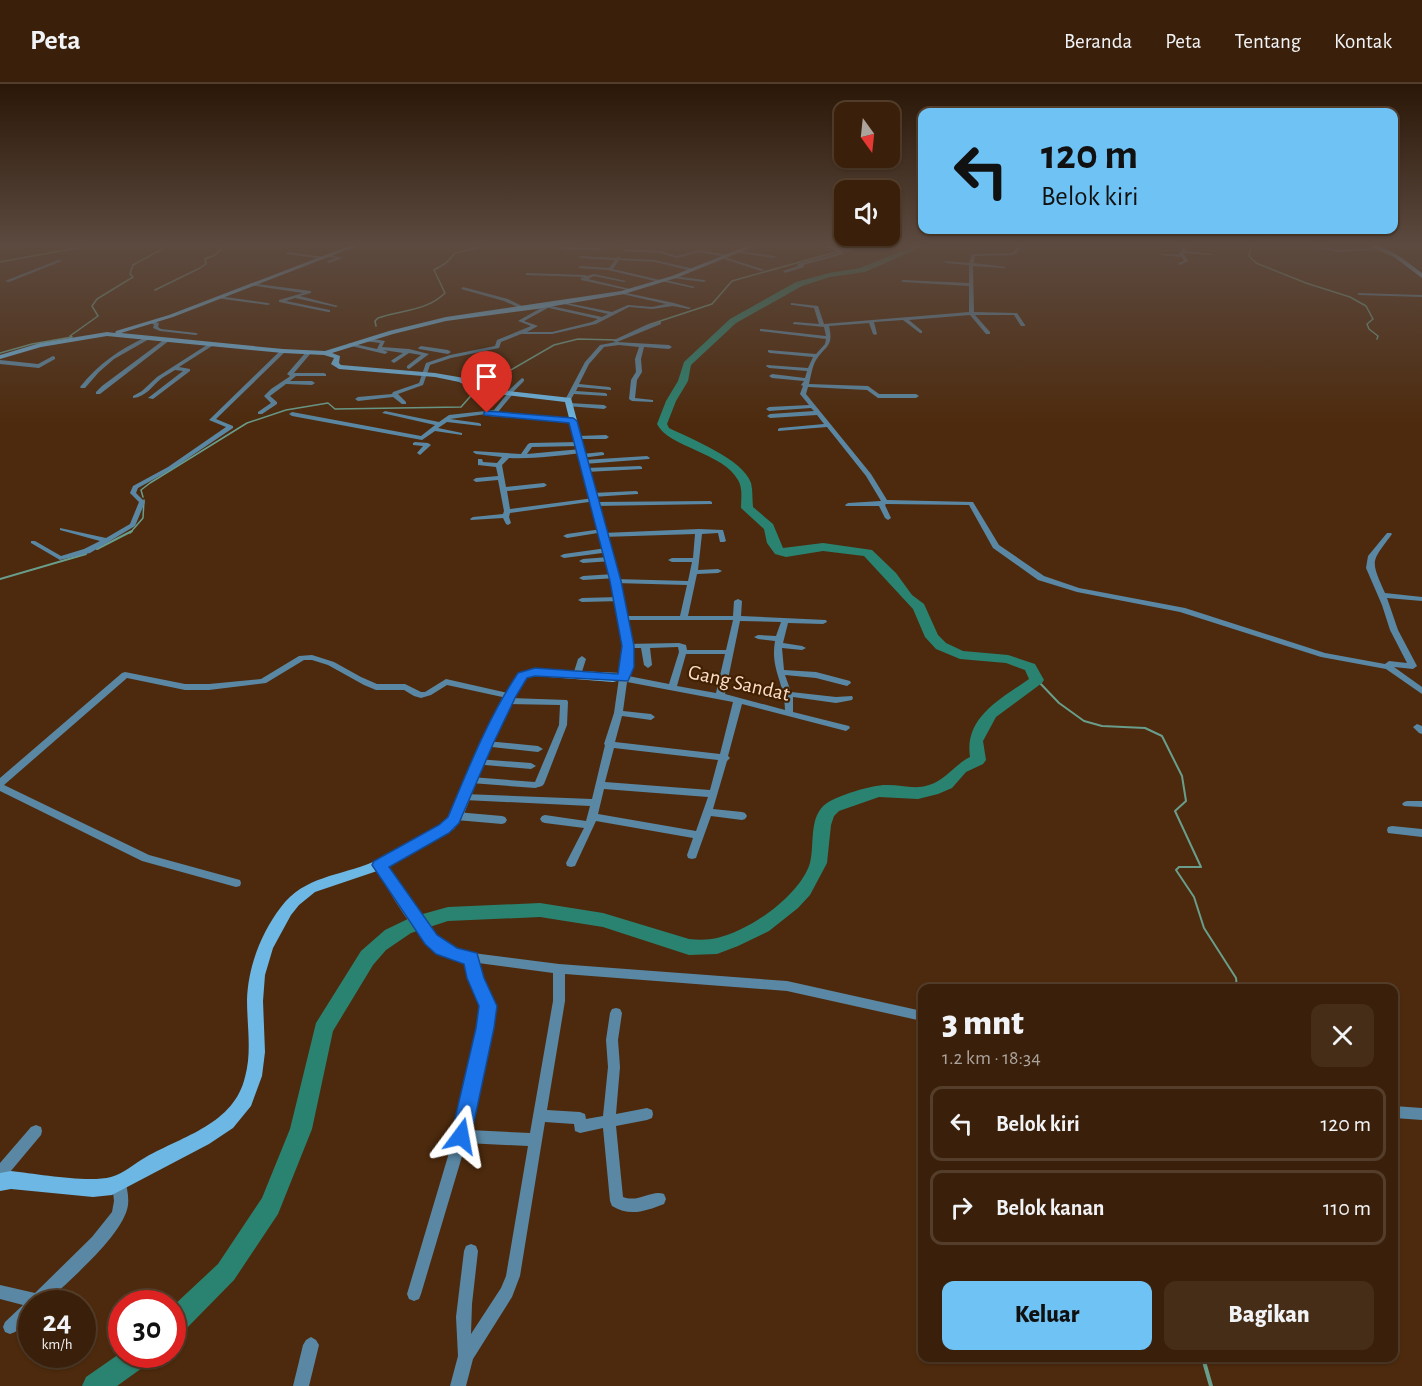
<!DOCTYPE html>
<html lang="id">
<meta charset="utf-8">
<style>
:root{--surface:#3a200a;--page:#452d18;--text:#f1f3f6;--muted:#aba39c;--line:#543e2b;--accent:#6fc2f4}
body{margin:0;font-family:"Alegreya Sans",sans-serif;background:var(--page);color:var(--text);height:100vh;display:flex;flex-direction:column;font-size:22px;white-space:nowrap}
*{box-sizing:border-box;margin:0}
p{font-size:20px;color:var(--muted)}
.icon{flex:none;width:33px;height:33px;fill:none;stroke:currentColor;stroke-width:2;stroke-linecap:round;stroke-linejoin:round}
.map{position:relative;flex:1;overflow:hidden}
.details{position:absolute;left:918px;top:900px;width:480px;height:378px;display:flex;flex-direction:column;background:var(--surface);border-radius:12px;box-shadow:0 2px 4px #0004,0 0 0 2px var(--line)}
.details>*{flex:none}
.guide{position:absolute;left:918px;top:24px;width:480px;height:126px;border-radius:12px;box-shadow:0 2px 4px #0004,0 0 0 2px var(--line);background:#6fc2f4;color:#111;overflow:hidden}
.needle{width:39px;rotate:165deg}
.buttons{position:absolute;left:834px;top:18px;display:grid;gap:12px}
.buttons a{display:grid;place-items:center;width:66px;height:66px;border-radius:12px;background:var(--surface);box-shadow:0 2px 4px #0004,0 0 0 2px var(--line);font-size:30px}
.speed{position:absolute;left:18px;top:1206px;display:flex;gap:12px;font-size:30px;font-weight:700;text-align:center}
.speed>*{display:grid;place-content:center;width:78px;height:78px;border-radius:50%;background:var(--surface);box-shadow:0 2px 4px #0004,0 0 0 2px var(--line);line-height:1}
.speed small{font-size:15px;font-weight:400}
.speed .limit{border:9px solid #d22;background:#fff;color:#111}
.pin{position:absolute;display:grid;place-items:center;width:51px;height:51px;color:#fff;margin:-62px -26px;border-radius:50% 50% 50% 0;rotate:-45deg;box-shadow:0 0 6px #0007}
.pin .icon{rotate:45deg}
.me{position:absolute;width:66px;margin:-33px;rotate:13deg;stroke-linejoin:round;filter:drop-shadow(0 0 4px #0008)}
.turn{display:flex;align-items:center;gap:21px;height:126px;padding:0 24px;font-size:27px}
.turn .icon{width:78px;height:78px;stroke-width:2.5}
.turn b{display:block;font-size:42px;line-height:51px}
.round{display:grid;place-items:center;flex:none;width:63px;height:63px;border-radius:12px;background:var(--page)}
.summary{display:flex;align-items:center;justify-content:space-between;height:102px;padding:0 24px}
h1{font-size:36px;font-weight:800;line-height:45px}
.button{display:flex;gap:12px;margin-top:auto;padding:12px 24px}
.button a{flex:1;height:69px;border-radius:12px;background:var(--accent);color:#111;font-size:24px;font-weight:800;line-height:69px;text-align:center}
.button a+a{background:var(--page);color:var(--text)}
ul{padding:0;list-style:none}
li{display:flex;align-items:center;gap:18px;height:75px;margin:0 12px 9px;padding:0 12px;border:3px solid var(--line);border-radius:12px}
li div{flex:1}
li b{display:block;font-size:22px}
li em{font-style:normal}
header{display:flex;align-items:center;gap:36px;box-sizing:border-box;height:84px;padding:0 30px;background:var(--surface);border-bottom:2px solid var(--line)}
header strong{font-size:28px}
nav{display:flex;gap:33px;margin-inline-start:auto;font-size:21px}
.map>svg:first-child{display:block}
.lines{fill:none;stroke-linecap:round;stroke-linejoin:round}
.stream-far2{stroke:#699e8c;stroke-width:1.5}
.stream-far1{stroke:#699e8c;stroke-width:2}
.stream{stroke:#699e8c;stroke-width:4}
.river{fill:#2a8371;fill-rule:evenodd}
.street{fill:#5a88a4;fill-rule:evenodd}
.secondary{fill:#6cb7e4;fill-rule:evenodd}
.route{fill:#1a73e8;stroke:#114b97;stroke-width:1.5}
.labels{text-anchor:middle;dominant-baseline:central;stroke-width:4.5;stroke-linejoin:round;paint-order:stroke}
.street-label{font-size:21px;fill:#fbdeca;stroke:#422002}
</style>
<header>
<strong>Peta</strong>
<nav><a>Beranda</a><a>Peta</a><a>Tentang</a><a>Kontak</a></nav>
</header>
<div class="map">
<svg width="1422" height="1302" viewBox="0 0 1422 1302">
<rect width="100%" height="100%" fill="#4d2a0d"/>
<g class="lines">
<g class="stream-far2">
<polyline points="1251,160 1249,172 1256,179 1306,199 1350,213 1366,222 1373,235 1367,240 1369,245 1378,252 1377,255"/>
<polyline points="0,178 98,160"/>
<polyline points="155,206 200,184 206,180 205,175 215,171 226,160"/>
<polyline points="648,241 712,220 732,197 836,168 853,161"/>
<path d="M376,242l-1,-5 3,-3c23,-8 49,-7 67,-25l-11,-23 12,-7 9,-10 37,-9"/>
<polyline points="0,269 32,260 72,253 70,252 98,232 92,222 97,215 133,193 130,190 133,181 171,160"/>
<polyline points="143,413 141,406 150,399 247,339 286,326 328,319 335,325 461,323 476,306 554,261 578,255 616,256"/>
<polyline points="130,449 143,434 144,416"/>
</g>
<g class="stream-far1">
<polyline points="97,465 132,447"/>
<polyline points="0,495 86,470"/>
<polyline points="1037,596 1059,619 1084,637 1102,642 1145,644 1162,652 1182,692 1186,717 1175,727 1201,783 1179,783 1176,786 1194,813 1204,844 1236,894 1237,904"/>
</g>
<polyline class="stream" points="1203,1274 1211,1302"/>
<g class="river">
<path d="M919,160h9l-63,28 -35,5 -28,9 -66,37 -45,42 -3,16 -12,20 -9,23 2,4c22,11 74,31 82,55 2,8 1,16 2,24l20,17 10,24 40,-5 49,7 24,23 16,22 12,9 14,31 8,8 17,8 45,4 27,9 9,16 -2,3 -46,34 -13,24 3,19 -3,4 -17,8 -14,16 -14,6 -20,5 -39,-2 -40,14 -5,5 -3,9 -4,38 -17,32 -12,13 -29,23 -31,15 -21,8 -28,1 -86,-28 -63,-10 -92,4 -37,12 -25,17 -13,15 -40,66 -21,98 -34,85 -44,66 -53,54 -9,3v-30l46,-43 44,-66 28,-69 26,-106 45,-72 24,-21 27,-13 36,-10 92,-4 63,10 86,26c10,1 19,1 28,-1 32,-7 83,-42 93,-75 5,-19 -2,-47 17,-60 12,-8 47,-19 61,-18 14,0 27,5 41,0 17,-5 25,-20 41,-28 -6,-40 31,-58 59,-78l-4,-9 -19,-7 -46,-4 -24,-10 -11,-12 -12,-28 -49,-53 -41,-5 -37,6 -11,-3 -8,-11 -3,-14 -23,-21c0,-9 2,-20 -3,-28 -14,-27 -70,-33 -81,-56l9,-23 12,-20 6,-19 46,-43 66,-37 33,-9 31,-5z"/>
<polygon points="122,1268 122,1270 152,1270 149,1279 117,1302 82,1302 86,1293"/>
</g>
<g class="street">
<polygon points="591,160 618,160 631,162 629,163"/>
<polygon points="721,160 731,160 749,164 747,165"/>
<path d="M791,160h30l26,6 7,-6h5l-10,8 -7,-1 1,3 -40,11 1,2 -19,6 -2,-2 15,-5 -1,-2 42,-11c-13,-10 -33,-5 -48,-9z"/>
<path d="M1021,160h4l-11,11 -39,1 -1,7 32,4 -2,1 -31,-2 1,46 43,1 8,12v1h-4l-7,-11h-39l15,17v2h-4l-16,-19 -61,5 13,11v2h-2l-17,-13 -29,2 3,12 -2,1 -2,-1 -4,-11 -40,3c5,21 -3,19 -13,34 -4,7 -5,16 -7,24l59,2 11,8h37l3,2 -3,2h-38l-11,-8 -59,-3 -2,7 65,80 16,26 86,2 26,43 45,31 35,12 106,20 140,45 60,11 4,-3 18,2 -17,-33 -8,-25 -16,-37 2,-12 19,-23h4l1,1c-21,29 -22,25 -7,59l37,4v4l-35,-3 11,32 19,36 -4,3 -19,-2 28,20v7l-36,-25 -65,-12 -141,-45 -103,-20 -39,-12 -45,-32 -24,-43 -83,-1 -1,1 6,13 -3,2 -3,-2 -6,-12h-33l-1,-1 3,-2 33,-2 -15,-25 -39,-49 -49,4v-2l2,-1 44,-4 -7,-9 -47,3 -3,-2 3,-2 44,-3 -3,-3 -42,3 -3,-2 3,-2 40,-2 -9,-11 3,-8 -2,-1 3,-4 -32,-3 -3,-2 3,-2 33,4 2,-7 -38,-3 -3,-2 1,-1 41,3 5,-11 -43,-4 -2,-1v-2l48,4 9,-10 1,-5 -66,-8v-2h2l64,7 -2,-9 -31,-3v-1l2,-1 24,2 -5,-16 -21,-3h-2v-2l27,3 6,18 145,-12v-26l-66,-4 -2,-1 2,-1 66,3v-18l-23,-2 -2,-2 25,2 3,-9 40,-1z"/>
<polygon points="1025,160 1035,160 1036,161 1034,162"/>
<polygon points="1181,160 1185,160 1187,165 1185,167 1213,170 1211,171 1183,169 1188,177 1180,181 1178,179 1184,177 1182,173 1160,171 1162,170 1180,171 1179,169 1183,165"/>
<polygon points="1300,160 1309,160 1339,166 1379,164 1381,165 1339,168"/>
<polygon points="562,163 600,164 602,165 600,166 561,165"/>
<polygon points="624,165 661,167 677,172 699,166 729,171 729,173 725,173 765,186 761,187 724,175 725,173 699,168 677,174 661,169 623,167"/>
<polygon points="740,167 774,172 776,173 774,174 739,169"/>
<polygon points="287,168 324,173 326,174 324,175 286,170"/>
<polygon points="328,171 343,174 329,179 327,177 336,174 328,173"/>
<polygon points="580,172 616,174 619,172 620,174 655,176 694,185 692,187 655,178 619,176 613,185 660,196 662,195 695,203 693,204 661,197 659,198 608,186 578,184 580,182 609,184 615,176 579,174"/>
<polygon points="58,176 62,177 9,198 5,197"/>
<polygon points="527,189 585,191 587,192 594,190 626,197 624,198 594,192 588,195 634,206 632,207 581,196 581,194 584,193 525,191"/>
<polygon points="674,192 704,196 706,197 704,198 672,194"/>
<polygon points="251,199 311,207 311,209 300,212 338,222 336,223 295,214 286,217 330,226 330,228 328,228 279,218 279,216 303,209 249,201"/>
<polygon points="463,203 508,215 528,225 524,226 504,217 461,205"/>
<path d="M622,208l52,11 17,5 -2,1 -16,-3 -21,3 -23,-2 -33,17 -44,10h-31l-20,8 -2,6 -48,10 -21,7 -7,20 -25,9 8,8v2h-4l-9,-7 -35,4 -3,-2 3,-2 34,-3 1,-2 26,-9 7,-20 24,-8 45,-9 2,-6 34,-14 -13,-5 30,-17h4l-1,2 51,11 6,-3 -48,-11 2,-1 50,10 16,-7 24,2 14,-3 -44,-10zM548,224h1l49,11 -6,3 -40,10h-25l11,-6 -14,-5z"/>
<polygon points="1357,209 1422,211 1422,213 1359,211"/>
<polygon points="218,212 268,219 270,220 268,221 216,214"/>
<polygon points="152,237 159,239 158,243 161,245 196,249 198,250 196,251 160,247 153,244 154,241 150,238"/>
<polygon points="659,238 661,238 661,240 617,258 669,261 672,263 669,265 644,263 641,275 642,288 637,296 635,314 653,316 653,318 632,317 629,315 631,296 636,288 635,275 639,263 619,261 604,263 589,280 579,300 609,303 611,304 611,306 578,303 576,307 605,309 607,310 607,312 574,310 570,317 566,317 565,316 585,278 600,261 616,258 613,257 614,256 646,241"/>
<path d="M146,253l5,1 -37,21 -15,13 -14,16h-4l-1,-1c18,-23 40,-38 66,-50z"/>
<polygon points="367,254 385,257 382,263 409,265 429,270 409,285 407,284 407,282 421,271 409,269 394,279 391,277 392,276 403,269 383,266 388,268 385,270 347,261 350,259 377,265 380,259 365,257 364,256"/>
<polygon points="165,255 170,256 100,310 96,310 96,308 102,302"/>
<path d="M210,259l3,2 -1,1 -33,21 11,2v2l-37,28 -5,-1 35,-27 -8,-1c-4,3 -9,5 -13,8 -10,8 -16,19 -29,20v-2l9,-5 15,-14z"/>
<polygon points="421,262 448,266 451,268 448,270 419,265 418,264"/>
<polygon points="281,266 286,267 216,335 233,342 233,344 172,385 138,404 136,409 145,418 135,442 90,469 60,476 31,459 31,457 35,457 61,472 84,465 100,457 60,446 60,444 106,454 130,440 139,418 130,409 133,402 168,383 226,343 209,336"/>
<polygon points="306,268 311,269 294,289 324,289 326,290 326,292 296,292 290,297 312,297 315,299 312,301 286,300 270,312 277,318 277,320 262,330 258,330 258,328 271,319 264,312 271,305 289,293 290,292 287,290"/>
<polygon points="53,272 55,273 55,275 39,284 0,280 0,276 38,280"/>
<polygon points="522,294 524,295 524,297 513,308 513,310 498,328 495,329 573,335 576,337 575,338 489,332 486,330 450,335 479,339 481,340 481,342 447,338 438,344 462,349 462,351 435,347 422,356 292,332 289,330 292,328 421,352 435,341 382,329 385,327 439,338 449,331 494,326 507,310 507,308"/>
<polygon points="569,319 604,321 607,323 604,325 567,322 567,320"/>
<polygon points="578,352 606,351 609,353 606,355 576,355 575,354"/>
<polygon points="415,358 428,359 431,361 420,371 417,369 423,362 413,361 413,359"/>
<path d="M530,359l49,-1 3,2 -3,2 -47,1 -5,7 54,-5 3,2 -3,2c-24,3 -49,6 -72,5l-7,7 4,22 38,-4 3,2 -3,2 -37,4 3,18 84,-11 3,2 -1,1 -86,12 -1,4 2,6 -3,2 -2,-1 -3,-6 -32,2 -1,-1 3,-2 30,-3 1,-3 -6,-31 -22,2 -3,-2 3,-2 22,-2 -2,-9 -18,-2v-6h4l1,3 14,1 5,-6 -26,-3 -3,-2 1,-1 47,3 7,-10z"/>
<polygon points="602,368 604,369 604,371 582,374 579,372 582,370"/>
<polygon points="647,372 650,374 649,375 584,380 581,378 584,376"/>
<polygon points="640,382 642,383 642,385 586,388 583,386 586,384"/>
<polygon points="636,407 638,408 638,410 592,413 589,411 592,409"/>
<polygon points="710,417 712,418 712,420 595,422 592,420 595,418"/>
<polygon points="602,445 604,446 604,448 567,454 563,452 567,450"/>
<path d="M699,445l24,1 3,11 -2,1h-4l-2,-9 -16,1 -4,36 20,-1 4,2 -4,2 -21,1 -9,42h45l1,-15 4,-2 4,2 -1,15 85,4 1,2 -4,2 -35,-1 -5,20 19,3 4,2 -4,2 -20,-2 2,22 32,2 34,9 1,2 -4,3 -31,-8 -31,-3 6,17 45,5 16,-1 1,2 -1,2 -16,3 -43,-6v15l56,14 1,2 -4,3 -104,-27 -14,52 2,2 -3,3 -14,48 29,3 3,1 2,3 -2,3 -3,1 -31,-4 -14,39 -1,3 -4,1 -4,-1 -1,-3 6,-17 -97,-17 -21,45 -4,1 -4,-1 -1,-3 18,-35 -39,-5 -3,-1 -2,-3 2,-3 3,-1 41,6 4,-15 -126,-6 -3,-1 -2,-2 2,-2 3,-1 128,5 13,-54 -1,-1 10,-31 5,-35 4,-3 46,9 10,-32 -1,-5 -28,1 2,17 -4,3 -4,-3 -3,-17h-16l-1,-2 1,-2 54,-1 7,2 1,5h39l7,-30h-111l-4,-2 4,-2h58l7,-31 -72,-2 -4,-2 4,-2 73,2 4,-19h-20l-4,-2 4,-2h21l2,-24 -92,3 -3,-2 3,-2zM740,537l41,1 -5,14 -18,-1 -4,2 4,2 17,2c-5,29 10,42 10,69l-60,-16zM686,570h39l-9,39 -39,-7zM627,598l106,20 -13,52 -105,-12 7,-26 29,4 4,-3 -4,-3 -28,-3zM614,664l104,12 -8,30 -105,-8zM604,705l104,8 -12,34 -98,-17z"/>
<polygon points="607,464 610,464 610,468 564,474 560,472 564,470"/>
<polygon points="609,473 613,475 612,477 583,479 579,477 583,475"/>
<polygon points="614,490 617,490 617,494 583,496 579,494 583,492"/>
<polygon points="619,513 622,513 622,517 582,518 578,516 582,514"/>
<polygon points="312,571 334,578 361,593 377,600 405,600 421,608 425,608 446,595 512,610 513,612 511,614 567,616 568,618 567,641 544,700 542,702 535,704 471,699 468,698 466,696 468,694 471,693 535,698 559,641 560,621 507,620 503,617 507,614 447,601 431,611 421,614 414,612 404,606 376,606 364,601 328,581 312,576 304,576 266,599 209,606 185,606 127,594 4,701 149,771 240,796 241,799 240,802 236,803 142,777 0,707 0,694 122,589 125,588 185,600 209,600 261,595 299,572"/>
<polygon points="582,572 586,575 581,591 580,593 574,593 573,591 578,575"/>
<polygon points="1417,640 1422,642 1422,650 1419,649 1413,643"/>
<polygon points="486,657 538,662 543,665 538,668 483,662 481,660"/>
<polygon points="477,675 531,679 536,682 531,685 474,680 472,678"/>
<polygon points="1407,717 1422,717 1422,723 1404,722 1402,720 1404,718"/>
<polygon points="456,728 502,732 505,733 507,736 505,739 502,740 456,736 453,735 451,732 453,729"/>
<polygon points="1392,742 1422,745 1422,753 1388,749 1387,746 1388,743"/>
<path d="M379,777l4,1c21,33 40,68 74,89l102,13 228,17 135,30v10l-135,-30 -222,-17v27l-18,109 33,2 5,2 1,5 17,-3 5,-49 -2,-27 4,-27 2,-4 4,-1 4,1 2,4 -4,27 2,27 -4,47 31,-6 5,2 1,4 -1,4 -5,2 -31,6 7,71c16,6 29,-8 41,-3l2,5 -2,5c-18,7 -34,13 -52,2l-2,-5 -7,-73 -23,5 -5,-2 -1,-7 -29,-2 -25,154 -8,21 -39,62 -7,27h-16l8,-30 -2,-39 8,-66 2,-5 5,-2 5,2 2,5 -6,53 -1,30 30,-46 5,-12 22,-130 -62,-3 -45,151 -2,5 -5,2 -5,-2 -2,-5 47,-158 25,-108 3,-22 -12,-28 -4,-17c-45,-6 -69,-59 -91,-93l-1,-3 1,-3zM478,879l75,10v28l-23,132 -61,-3 22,-102 3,-22 -12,-28z"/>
<polygon points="1394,1022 1422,1024 1422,1036 1394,1034"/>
<polygon points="36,1041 41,1043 42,1047 41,1051 5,1094 0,1096 0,1079 31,1043"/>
<path d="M119,1092l5,2c3,8 5,19 4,27 -4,30 -61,77 -83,99h-13v13l-17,15 -5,2 -5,-2 -2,-5 2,-5 18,-17 -23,-6v-14l35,8 57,-56 20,-25 2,-11 -2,-18 2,-5z"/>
<polygon points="311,1253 316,1256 319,1261 309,1302 293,1302 303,1261 306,1256"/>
</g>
<g class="secondary">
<path d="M354,160h8l-189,73 -52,16 162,16 42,2 64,-20 57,-14 175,-26 51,-15 80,-32h8l-84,34 -52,16 -87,15 -91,12 -53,13 -61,19 8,3 -1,7 2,2 94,8 29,5 17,10 90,10 49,183 13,65 -2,30 -2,2 -16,4 -77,-6 -9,2 -13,19 -22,47 -29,72 -9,13 -40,24 -31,16 -68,23 -16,13 -8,10 -18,33 -8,27 -2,26 2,51 -3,24 -11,30 -18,22 -24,16 -97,51 -19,2 -82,-8 -11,2v-18l11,-2c26,3 77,12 100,6 12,-3 24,-14 35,-20 37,-21 88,-33 99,-80 7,-25 2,-51 2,-77 1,-33 14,-67 34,-93 23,-31 59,-31 92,-45 25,-11 48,-25 71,-39l6,-9 30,-70 23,-48 16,-22 16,-5 85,4 3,-27 -13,-65 -45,-179 -86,-10 -20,-10 -24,-5 -96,-8 -8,-5 3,-6 -10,-3 -41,-2 -176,-17 -66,11 -41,12v-4l40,-12 67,-11 8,1 1,-2 53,-16z"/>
<path d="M1364,160c22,0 41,16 58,29v5l-28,-21z"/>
</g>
</g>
<linearGradient id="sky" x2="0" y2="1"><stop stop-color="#2a1707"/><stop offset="0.47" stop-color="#5c4a40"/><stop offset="1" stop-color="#5c4a40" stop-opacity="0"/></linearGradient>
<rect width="1422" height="342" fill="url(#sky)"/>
<path class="route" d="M487,327l86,7 4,3 44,160 13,65v21l-6,14 -93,-5 -8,2 -11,18 -23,48 -34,79 -10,10 -60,34 48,68 20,13 20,5 7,25 13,28 -3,22 -23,108 -3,7 -7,3 -7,-3 -3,-7 25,-108 3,-22 -12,-28 -3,-14 -28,-10 -11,-10 -53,-79 2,-4 65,-36 9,-8c21,-50 40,-99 70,-144l17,-5 83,6 4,-28 -12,-65 -41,-158 -85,-8v-3z"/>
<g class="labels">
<g class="street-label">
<text transform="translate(739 599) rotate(13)">Gang Sandat</text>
</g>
</g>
</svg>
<div class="buttons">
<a><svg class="needle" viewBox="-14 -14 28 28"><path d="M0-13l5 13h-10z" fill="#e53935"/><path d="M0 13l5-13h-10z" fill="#aba39c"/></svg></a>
<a><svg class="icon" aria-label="sound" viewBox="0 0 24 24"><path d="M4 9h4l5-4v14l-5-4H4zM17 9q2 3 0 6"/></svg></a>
</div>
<div class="speed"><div>24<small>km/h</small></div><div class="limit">30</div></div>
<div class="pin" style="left:487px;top:329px;background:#d93025"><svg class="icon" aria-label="arrive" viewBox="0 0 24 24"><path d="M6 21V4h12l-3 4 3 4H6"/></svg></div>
<svg class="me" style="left:461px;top:1052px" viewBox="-20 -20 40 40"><path d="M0-17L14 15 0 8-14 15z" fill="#1a73e8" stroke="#fff" stroke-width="4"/></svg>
<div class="guide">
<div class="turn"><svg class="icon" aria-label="left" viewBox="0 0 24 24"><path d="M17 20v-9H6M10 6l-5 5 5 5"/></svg><div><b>120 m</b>Belok kiri</div></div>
</div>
<section class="details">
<div class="summary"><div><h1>3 mnt</h1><p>1.2 km · 18:34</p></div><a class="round"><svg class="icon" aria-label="close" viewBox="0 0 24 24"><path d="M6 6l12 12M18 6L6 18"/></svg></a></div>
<ul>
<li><svg class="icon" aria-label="left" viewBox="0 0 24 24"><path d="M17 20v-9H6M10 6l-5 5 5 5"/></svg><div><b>Belok kiri</b></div><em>120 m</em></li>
<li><svg class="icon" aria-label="right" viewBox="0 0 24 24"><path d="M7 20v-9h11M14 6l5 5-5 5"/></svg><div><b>Belok kanan</b></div><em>110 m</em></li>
</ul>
<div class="button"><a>Keluar</a><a>Bagikan</a></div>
</section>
</div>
